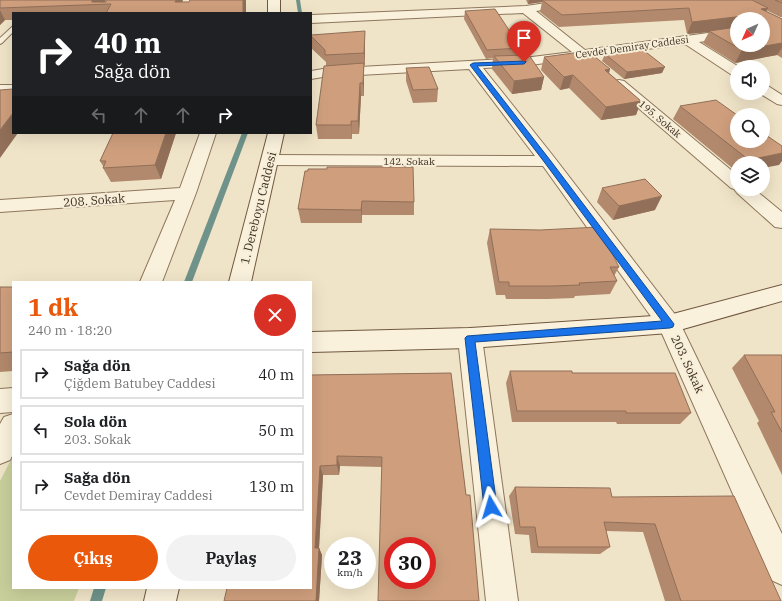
<!DOCTYPE html>
<html lang="tr">
<meta charset="utf-8">
<style>
:root{--surface:#fff;--page:#f2f2f2;--text:#202124;--muted:#757577;--line:#e0e0e0;--accent:#ea580c}
body{margin:0;font-family:"IBM Plex Serif",serif;background:var(--page);color:var(--text);height:100vh;display:flex;flex-direction:column;font-size:15px;white-space:nowrap}
*{box-sizing:border-box;margin:0}
p{font-size:13px;color:var(--muted)}
.icon{flex:none;width:22px;height:22px;fill:none;stroke:currentColor;stroke-width:2;stroke-linecap:round;stroke-linejoin:round}
.map{position:relative;flex:1;overflow:hidden}
.details{position:absolute;left:12px;top:281px;width:300px;height:308px;display:flex;flex-direction:column;background:var(--surface);border-radius:0px;box-shadow:0 4px 16px #0002}
.details>*{flex:none}
.hud{position:absolute;left:12px;top:12px;width:300px;height:122px;border-radius:0px;box-shadow:0 4px 16px #0002;background:#202124;color:#fff;overflow:hidden}
.needle{width:26px;rotate:225deg}
.controls{position:absolute;left:730px;top:12px;display:grid;gap:8px}
.controls a{display:grid;place-items:center;width:40px;height:40px;border-radius:50%;background:var(--surface);box-shadow:0 4px 16px #0002;font-size:20px}
.speed{position:absolute;left:324px;top:537px;display:flex;gap:8px;font-size:20px;font-weight:700;text-align:center}
.speed>*{display:grid;place-content:center;width:52px;height:52px;border-radius:50%;background:var(--surface);box-shadow:0 4px 16px #0002;line-height:1}
.speed small{font-size:10px;font-weight:400}
.speed .limit{border:6px solid #d22;background:#fff;color:#111}
.pin{position:absolute;display:grid;place-items:center;width:34px;height:34px;color:#fff;margin:-41px -17px;border-radius:50% 50% 50% 0;rotate:-45deg;box-shadow:0 0 4px #0007}
.pin .icon{rotate:45deg}
.me{position:absolute;width:44px;margin:-22px;rotate:353deg;stroke-linejoin:round;filter:drop-shadow(0 0 3px #0008)}
.turn{display:flex;align-items:center;gap:14px;height:84px;padding:0 16px;font-size:18px}
.turn .icon{width:52px;height:52px;stroke-width:2.5}
.turn b{display:block;font-size:28px;line-height:34px}
.lanes{display:flex;align-items:center;height:38px;padding:0 16px;background:#0003;justify-content:center;gap:20px;direction:ltr}
.lanes .off{opacity:.35}
.round{display:grid;place-items:center;flex:none;width:42px;height:42px;border-radius:21px;background:var(--page)}
.head{display:flex;align-items:center;justify-content:space-between;height:68px;padding:0 16px}
h1{font-size:24px;font-weight:700;line-height:30px;color:var(--accent)}
.action{display:flex;gap:8px;margin-top:auto;padding:8px 16px}
.action a{flex:1;height:46px;border-radius:24px;background:var(--accent);color:#fff;font-size:16px;font-weight:700;line-height:46px;text-align:center}
.action a+a{background:var(--page);color:var(--text)}
ul{padding:0;list-style:none}
li{display:flex;align-items:center;gap:12px;height:50px;margin:0 8px 6px;padding:0 8px;border:2px solid var(--line);border-radius:0px}
li div{flex:1}
li b{display:block;font-size:15px}
li em{font-style:normal}
.map>svg:first-child{display:block}
.green{fill:#c9cf9b}
.lines{fill:none;stroke-linecap:round;stroke-linejoin:round}
.stream{fill:#6f938a;fill-rule:evenodd}
.lane-casing{stroke:#8d765c;stroke-width:2}
.street-casing{stroke:#8d765c;stroke-width:2}
.secondary-casing{stroke:#6f573f;stroke-width:2}
.lane{fill:#faf1dc;fill-rule:evenodd}
.street{fill:#faf1dc;fill-rule:evenodd}
.secondary{fill:#faf1dc;fill-rule:evenodd}
.wall{fill:#b2896c;fill-rule:evenodd}
.shaded-wall{fill:#916f58}
.building{fill:#cf9f7d;stroke:#916f58;fill-rule:evenodd}
.route{fill:#1a73e8;stroke:#114b97}
.labels{text-anchor:middle;dominant-baseline:central;stroke-width:4;stroke-linejoin:round;paint-order:stroke}
.far-street-label{font-size:10px;fill:#3d2e20;stroke:#f7eed8}
.street-label{font-size:12px;fill:#3d2e20;stroke:#f7eed8}
</style>
<div class="map">
<svg width="782" height="601" viewBox="0 0 782 601">
<rect width="100%" height="100%" fill="#f0e4c8"/>
<polygon class="green" points="13,456 13,588 79,588 74,601 0,601 0,481"/>
<g class="lines">
<g class="stream">
<polygon points="296,0 300,0 302,13 298,13"/>
<polygon points="242,133 248,133 192,282 184,282"/>
<polygon points="94,588 106,588 102,601 90,601"/>
</g>
<defs>
<polygon id="lane" points="13,26 13,32 2,43 0,44 0,38"/>
<g id="street">
<polygon points="566,0 595,0 589,3 536,11 585,50 737,29 737,37 699,42 739,67 737,67 737,76 732,75 685,44 594,56 596,59 594,62 589,63 580,58 524,66 483,68 554,157 677,317 782,534 782,585 771,580 660,329 543,166 270,165 264,164 262,160 264,156 270,155 535,156 469,69 323,77 311,79 311,71 323,69 524,58 572,52 523,13 311,23 311,15 526,6"/>
<polygon points="619,80 624,81 737,175 737,189 754,189 782,212 782,228 775,227 737,193 734,189 731,188 614,87 612,84 614,81"/>
<rect x="0" y="85" width="13" height="8"/>
<polygon points="763,85 768,86 782,95 782,105 777,104 759,93 763,93"/>
<polygon points="200,133 216,133 196,193 162,282 140,282 175,200 0,212 0,200 180,188"/>
<polygon points="470,328 478,331 482,338 518,601 486,601 458,338 462,331"/>
<polygon points="13,388 13,412 0,413 0,389"/>
<polygon points="13,414 13,454 10,460 0,464 0,424 4,417"/>
</g>
<g id="secondary">
<rect x="268" y="0" width="12" height="13"/>
<polygon points="268,133 284,133 251,282 229,282"/>
<polygon points="782,285 782,301 669,333 470,348 311,352 311,332 470,328 669,315"/>
<polygon points="147,588 179,588 176,601 144,601"/>
</g>
</defs>
<use href="#lane" class="lane-casing"/>
<use href="#street" class="street-casing"/>
<use href="#secondary" class="secondary-casing"/>
<use href="#lane" class="lane"/>
<use href="#street" class="street"/>
<use href="#secondary" class="secondary"/>
</g>
<g class="wall">
<polygon points="0,0 106,0 105,2 189,2 190,0 246,0 246,13 13,13 13,20 5,20 0,25"/>
<path d="M526,0h256v17h-2l-14,-7v1l16,8v39l-5,-3 -42,8 -32,-20 6,-11 -22,2 -3,-14 -125,7 -19,-15 2,-10 -14,2zM737,19h26l-26,26z"/>
<polygon points="465,11 521,48 520,55 544,77 541,90 512,94 492,69 493,58 486,59 464,19"/>
<polygon points="311,35 365,43 365,65 364,65 364,96 361,96 359,134 352,134 352,139 318,139 316,125 326,65 326,62 311,48"/>
<polygon points="605,54 662,73 624,79 602,61"/>
<polygon points="544,57 610,69 609,73 641,101 636,115 601,120 569,88 560,90 541,70"/>
<polygon points="406,68 438,89 437,102 413,103 406,81"/>
<polygon points="680,106 779,165 763,163 737,163 737,172 673,119"/>
<polygon points="113,133 176,133 161,179 111,182 103,168 103,166 100,161"/>
<polygon points="305,171 414,202 414,215 362,215 362,223 301,223 298,209"/>
<polygon points="602,188 655,210 613,220 597,202"/>
<polygon points="490,229 619,267 614,276 617,281 610,294 575,296 574,298 548,299 506,299 505,295 496,295 487,243"/>
<polygon points="0,287 13,287 13,371 0,372"/>
<polygon points="744,355 782,355 782,475 757,423 759,421 732,368"/>
<polygon points="510,371 572,373 691,413 680,424 617,424 616,422 512,422 506,383"/>
<polygon points="451,373 479,601 382,467 340,466 339,475 323,475 319,548 322,555 319,601 311,375"/>
<polygon points="515,487 612,497 781,601 665,601 643,532 606,531 610,547 600,554 531,553 529,535 515,534 509,496"/>
</g>
<g class="shaded-wall">
<polygon points="92,0 106,0 103,4 93,4"/>
<polygon points="176,0 183,0 179,13 175,2"/>
<rect x="243" y="0" width="3" height="13"/>
<polygon points="529,0 556,0 542,0 542,2 528,4"/>
<polygon points="768,8 762,19 761,9"/>
<polygon points="0,10 5,20 0,25"/>
<polygon points="744,16 743,19 737,19 737,28 709,31 709,32 687,34 692,22"/>
<polygon points="365,31 365,65 364,53"/>
<polygon points="782,43 782,48 777,55 735,63 742,50"/>
<polygon points="364,63 364,96 363,83"/>
<polygon points="665,67 662,73 624,79 627,72"/>
<polygon points="610,69 606,82 605,70"/>
<polygon points="573,75 569,88 560,90 564,77"/>
<polygon points="544,77 541,90 512,94 514,81"/>
<polygon points="360,83 361,96 359,134 358,121"/>
<polygon points="641,101 636,115 601,120 606,107"/>
<polygon points="13,113 13,133 18,133 0,158 0,130"/>
<polygon points="351,121 352,134 352,139 351,125"/>
<polygon points="166,133 176,133 161,179 155,165"/>
<polygon points="782,153 782,161 779,165 763,168 763,163 747,163 749,160"/>
<polygon points="662,196 655,210 613,220 619,206"/>
<polygon points="362,201 362,223 361,210"/>
<polygon points="337,456 340,466 339,475 337,465"/>
<polygon points="320,466 323,475 319,548 322,555 319,601 316,601 315,548"/>
</g>
<g class="building">
<polygon points="0,0 92,0 92,2 106,2 107,0 176,0 175,2 189,2 190,0 243,0 243,13 106,13 111,4 0,8"/>
<polygon points="542,0 752,0 768,8 761,9 782,19 782,43 742,50 709,31 737,27 737,45 763,45 763,19 744,19 744,16 692,22 689,8 562,15"/>
<polygon points="775,0 782,0 782,3"/>
<polygon points="495,9 521,48 487,50 465,11"/>
<polygon points="365,31 364,53 325,55 325,50 311,36 311,35"/>
<polygon points="642,49 665,67 627,72 605,54"/>
<polygon points="588,51 610,69 605,70 641,101 606,107 573,75 564,77 544,57"/>
<polygon points="529,55 544,77 514,81 494,56"/>
<polygon points="364,63 363,83 360,83 358,121 351,121 351,125 316,125 324,66"/>
<polygon points="429,67 438,89 413,90 406,68"/>
<polygon points="13,89 13,113 0,130 0,90"/>
<polygon points="716,100 737,115 737,141 763,141 763,133 782,146 782,153 749,160 680,106"/>
<polygon points="113,133 166,133 155,165 103,168 106,161 100,161"/>
<polygon points="327,167 413,167 414,202 362,201 361,210 298,209 305,171 308,171 308,169 327,169"/>
<polygon points="645,179 662,196 619,206 602,188"/>
<polygon points="599,227 619,267 610,267 617,281 579,283 580,285 553,286 509,286 509,282 499,282 490,229 540,230"/>
<polygon points="0,287 13,287 13,352 0,353"/>
<polygon points="744,355 782,355 782,432 771,412 775,412"/>
<polygon points="510,371 572,371 572,373 675,373 691,413 626,413 626,411 517,411"/>
<path d="M451,373l15,122h4l9,106h-101l4,-144 -45,-1v9l-17,1 -5,82h4l-3,53h-92l3,-13h84v-213zM393,546h34v34h-34z"/>
<polygon points="515,487 610,488 612,497 734,496 781,601 681,601 655,524 604,522 610,547 538,547 535,527 520,527"/>
</g>
<polygon class="route" points="526,61 526,62 524,64 477,66 550,160 674,324 673,327 670,328 475,342 497,507 495,511 491,513 486,511 484,507 465,338 467,336 662,321 545,163 470,65 473,63"/>
<g class="labels">
<g class="far-street-label">
<text transform="translate(632 47) rotate(-8)">Cevdet Demiray Caddesi</text>
<text transform="translate(660 119) rotate(40)">195. Sokak</text>
<text x="409" y="161">142. Sokak</text>
</g>
<g class="street-label">
<text transform="translate(94 200) rotate(-4)">208. Sokak</text>
<text transform="translate(258 208) rotate(-76)">1. Dereboyu Caddesi</text>
<text transform="translate(688 364) rotate(65)">203. Sokak</text>
</g>
</g>
</svg>
<div class="controls">
<a><svg class="needle" viewBox="-14 -14 28 28"><path d="M0-13l5 13h-10z" fill="#e53935"/><path d="M0 13l5-13h-10z" fill="#757577"/></svg></a>
<a><svg class="icon" aria-label="sound" viewBox="0 0 24 24"><path d="M4 9h4l5-4v14l-5-4H4zM17 9q2 3 0 6"/></svg></a>
<a><svg class="icon" aria-label="search" viewBox="0 0 24 24"><circle cx="10" cy="10" r="6"/><path d="M15 15l6 6"/></svg></a>
<a><svg class="icon" aria-label="layers" viewBox="0 0 24 24"><path d="M12 4l9 5-9 5-9-5zM3 14l9 5 9-5"/></svg></a>
</div>
<div class="speed"><div>23<small>km/h</small></div><div class="limit">30</div></div>
<div class="pin" style="left:524px;top:62px;background:#d93025"><svg class="icon" aria-label="arrive" viewBox="0 0 24 24"><path d="M6 21V4h12l-3 4 3 4H6"/></svg></div>
<svg class="me" style="left:491px;top:507px" viewBox="-20 -20 40 40"><path d="M0-17L14 15 0 8-14 15z" fill="#1a73e8" stroke="#fff" stroke-width="4"/></svg>
<div class="hud">
<div class="turn"><svg class="icon" aria-label="right" viewBox="0 0 24 24"><path d="M7 20v-9h11M14 6l5 5-5 5"/></svg><div><b>40 m</b>Sağa dön</div></div>
<div class="lanes"><svg class="icon off" aria-label="left" viewBox="0 0 24 24"><path d="M17 20v-9H6M10 6l-5 5 5 5"/></svg><svg class="icon off" aria-label="ahead" viewBox="0 0 24 24"><path d="M12 20V5M6 11l6-6 6 6"/></svg><svg class="icon off" aria-label="ahead" viewBox="0 0 24 24"><path d="M12 20V5M6 11l6-6 6 6"/></svg><svg class="icon" aria-label="right" viewBox="0 0 24 24"><path d="M7 20v-9h11M14 6l5 5-5 5"/></svg></div>
</div>
<section class="details">
<div class="head"><div><h1>1 dk</h1><p>240 m · 18:20</p></div><a class="round" style="background:#d93025;color:#fff"><svg class="icon" aria-label="close" viewBox="0 0 24 24"><path d="M6 6l12 12M18 6L6 18"/></svg></a></div>
<ul>
<li><svg class="icon" aria-label="right" viewBox="0 0 24 24"><path d="M7 20v-9h11M14 6l5 5-5 5"/></svg><div><b>Sağa dön</b><p>Çiğdem Batubey Caddesi</p></div><em>40 m</em></li>
<li><svg class="icon" aria-label="left" viewBox="0 0 24 24"><path d="M17 20v-9H6M10 6l-5 5 5 5"/></svg><div><b>Sola dön</b><p>203. Sokak</p></div><em>50 m</em></li>
<li><svg class="icon" aria-label="right" viewBox="0 0 24 24"><path d="M7 20v-9h11M14 6l5 5-5 5"/></svg><div><b>Sağa dön</b><p>Cevdet Demiray Caddesi</p></div><em>130 m</em></li>
</ul>
<div class="action"><a>Çıkış</a><a>Paylaş</a></div>
</section>
</div>
